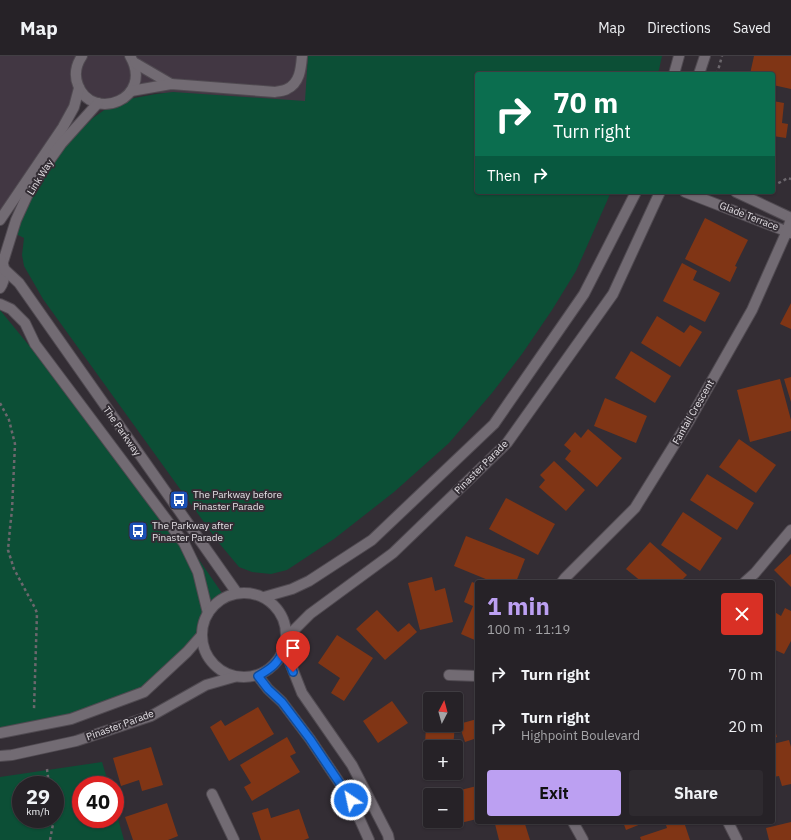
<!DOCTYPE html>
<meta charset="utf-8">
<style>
:root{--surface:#262227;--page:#2e2a2f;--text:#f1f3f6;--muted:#a4a4a7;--line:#423f44;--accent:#bca0f2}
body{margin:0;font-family:"IBM Plex Sans",sans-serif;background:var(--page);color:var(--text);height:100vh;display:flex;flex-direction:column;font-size:15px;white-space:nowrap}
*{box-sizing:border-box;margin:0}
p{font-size:13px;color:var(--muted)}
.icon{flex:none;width:22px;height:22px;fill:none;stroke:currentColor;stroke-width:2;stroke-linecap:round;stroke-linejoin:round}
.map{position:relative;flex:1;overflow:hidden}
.details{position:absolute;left:475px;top:524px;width:300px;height:244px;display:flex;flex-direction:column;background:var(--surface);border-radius:4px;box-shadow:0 1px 3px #0004,0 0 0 1px var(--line)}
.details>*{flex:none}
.hud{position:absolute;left:475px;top:16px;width:300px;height:122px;border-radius:4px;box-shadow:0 1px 3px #0004,0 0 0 1px var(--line);background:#0b6e4f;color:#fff;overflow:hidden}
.needle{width:26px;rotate:6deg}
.tools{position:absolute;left:423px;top:636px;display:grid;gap:8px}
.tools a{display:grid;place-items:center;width:40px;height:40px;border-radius:4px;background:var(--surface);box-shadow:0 1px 3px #0004,0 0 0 1px var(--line);font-size:20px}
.speed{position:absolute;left:12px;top:720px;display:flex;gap:8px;font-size:20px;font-weight:700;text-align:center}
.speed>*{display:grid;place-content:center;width:52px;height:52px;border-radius:50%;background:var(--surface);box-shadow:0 1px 3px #0004,0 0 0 1px var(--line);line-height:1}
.speed small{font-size:10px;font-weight:400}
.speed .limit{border:6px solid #d22;background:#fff;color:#111}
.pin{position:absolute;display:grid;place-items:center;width:34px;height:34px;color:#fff;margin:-41px -17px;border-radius:50% 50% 50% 0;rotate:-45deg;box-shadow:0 0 4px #0007}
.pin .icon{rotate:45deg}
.me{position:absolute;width:44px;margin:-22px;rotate:326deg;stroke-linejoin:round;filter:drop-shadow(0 0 3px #0008)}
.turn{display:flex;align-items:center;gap:14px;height:84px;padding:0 12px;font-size:18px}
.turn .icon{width:52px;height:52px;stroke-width:2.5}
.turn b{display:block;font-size:28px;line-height:34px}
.then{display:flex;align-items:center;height:38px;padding:0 12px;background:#0003;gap:8px;font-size:15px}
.round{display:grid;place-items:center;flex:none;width:42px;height:42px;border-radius:4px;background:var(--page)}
.summary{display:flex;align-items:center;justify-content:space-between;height:68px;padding:0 12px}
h1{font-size:24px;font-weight:800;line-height:30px;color:var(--accent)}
.cta{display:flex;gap:8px;margin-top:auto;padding:8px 12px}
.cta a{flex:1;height:46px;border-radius:4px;background:var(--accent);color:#111;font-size:16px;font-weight:800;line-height:46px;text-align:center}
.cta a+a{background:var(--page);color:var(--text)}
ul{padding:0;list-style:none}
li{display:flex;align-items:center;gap:12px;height:52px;padding:0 12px}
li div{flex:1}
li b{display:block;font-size:15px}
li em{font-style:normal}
header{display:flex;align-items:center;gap:24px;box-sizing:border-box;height:56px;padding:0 20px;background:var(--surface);border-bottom:1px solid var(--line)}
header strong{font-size:19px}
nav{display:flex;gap:22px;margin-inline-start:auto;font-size:14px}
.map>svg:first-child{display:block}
.built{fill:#423743}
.green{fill:#0c4f36;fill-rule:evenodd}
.building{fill:#803515}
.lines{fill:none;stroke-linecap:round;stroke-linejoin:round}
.minor-casing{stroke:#504a51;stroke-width:12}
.tertiary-casing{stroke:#504a51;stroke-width:12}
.path{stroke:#6c676d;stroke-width:2.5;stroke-dasharray:3 3;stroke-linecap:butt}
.minor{stroke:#726b73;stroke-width:10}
.tertiary{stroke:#726b73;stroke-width:10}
.route-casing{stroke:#114b97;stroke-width:10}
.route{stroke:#1a73e8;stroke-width:7}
.labels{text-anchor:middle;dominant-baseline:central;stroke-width:4;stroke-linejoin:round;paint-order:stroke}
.street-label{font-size:10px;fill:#e5e1e6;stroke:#332d34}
.poi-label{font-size:10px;fill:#e5e1e6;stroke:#332d34;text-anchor:start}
</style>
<header>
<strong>Map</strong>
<nav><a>Map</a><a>Directions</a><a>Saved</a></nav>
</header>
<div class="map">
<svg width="791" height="784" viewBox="0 0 791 784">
<rect width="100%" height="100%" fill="#332d34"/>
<polygon class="built" points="0,0 313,0 309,47 132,35 117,46 84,39 72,51 0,164"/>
<g class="green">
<polygon points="308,0 662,0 658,18 477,18 477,136 611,136 576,215 552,254 522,298 492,337 449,387 394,436 334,483 287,514 271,518 252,516 239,511 219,487 43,243 24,210 22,199 24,182 16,178 32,135 66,89 93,62 107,52 129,43 156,38 173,36 305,45"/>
<polygon points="0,254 170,462 224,540 210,552 201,579 144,636 64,666 0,676"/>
<path d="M102,706l7,23h-28v34h34v-11l9,32h-124v-63zM21,729h34v34h-34z"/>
</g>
<g class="building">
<polygon points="754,0 791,0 791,33 773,29 773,18 750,18"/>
<polygon points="773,45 784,47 782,67 788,68 786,82 773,80"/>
<polygon points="773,85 776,85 774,104 773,104"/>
<polygon points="705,162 748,184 735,210 737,211 730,226 685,203"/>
<polygon points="682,207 697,215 693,224 720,237 705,266 663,245"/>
<polygon points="791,247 791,273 780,268"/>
<polygon points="657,260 684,277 690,269 702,276 680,311 641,287"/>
<polygon points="631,295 671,320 655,347 615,322"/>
<polygon points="791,321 791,346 784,323"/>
<polygon points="780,323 791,364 791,375 750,386 737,334"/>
<polygon points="605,342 647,360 636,387 594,370"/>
<polygon points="588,373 622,402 597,431 565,403 571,395 564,389 575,376 581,382"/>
<polygon points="739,383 776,409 756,437 719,411"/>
<polygon points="554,405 585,434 566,455 539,431 545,424 540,419"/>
<polygon points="707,418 754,447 737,474 690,444"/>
<polygon points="506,442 555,468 538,499 489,473"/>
<polygon points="683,456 722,482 700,515 661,489"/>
<polygon points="466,480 525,503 516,526 493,526 454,510"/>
<polygon points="650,486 687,519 680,526 642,526 626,513"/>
<polygon points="791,498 791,531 774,514"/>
<polygon points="432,521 435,535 445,532 453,566 420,574 408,527"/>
<polygon points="472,526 477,528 477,585 461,578 473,550 464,546"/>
<polygon points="785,552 791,555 791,585 784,598 773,593 773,555 781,560"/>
<polygon points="377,554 398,576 409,567 417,576 385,604 356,573"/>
<polygon points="337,579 373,602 344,645 331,637 340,622 318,607"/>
<polygon points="392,645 408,667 378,687 363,665"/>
<polygon points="258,651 274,678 229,705 210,671 221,664 225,670"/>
<polygon points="477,663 477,682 465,686 459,668"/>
<polygon points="773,668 777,681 773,682"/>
<polygon points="438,669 455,669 453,691 430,691 430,717 452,717 452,724 423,722 426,671 438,672"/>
<polygon points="287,681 296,697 290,700 300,716 252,745 244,731 251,727 240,709"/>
<polygon points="789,684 791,691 791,728 782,730 779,720 773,721 773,688"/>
<polygon points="151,691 163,729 142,735 139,724 121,730 113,702"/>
<polygon points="477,730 477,763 452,769 451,765 456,765 456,739 444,738"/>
<polygon points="167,747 178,780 168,784 133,784 125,761"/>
<polygon points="268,752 271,762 299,753 309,782 304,784 261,784 252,757"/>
<polygon points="502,766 530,766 525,768 530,784 499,784 495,768"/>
<polygon points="623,766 646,766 626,774"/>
<polygon points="665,766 684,766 690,784 641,784 640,781 667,772"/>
<polygon points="791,766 791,784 769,784 766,772"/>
</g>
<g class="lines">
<defs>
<g id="minor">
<path d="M82,0c-6,9 -8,19 -4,29 14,38 77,14 52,-29"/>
<polyline points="135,7 171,28"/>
<path d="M131,35l40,-7 104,8c4,-1 9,-1 12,-3 13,-6 14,-21 15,-33"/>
<polyline points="685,136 791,177"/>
<polyline points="736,136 791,162"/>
<polyline points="0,164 63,71 74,51 79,32"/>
<polyline points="3,206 16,164 32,129 61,88 98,47"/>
<polyline points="562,526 565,522 635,452 689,365 752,254 787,175 791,163"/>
<polyline points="745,526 755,517 791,474"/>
<polyline points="449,619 477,620"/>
<polyline points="212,738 234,784"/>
<polyline points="573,766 583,784"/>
<polyline points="728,766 737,784"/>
</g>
<g id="tertiary">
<polyline points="674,18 679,0"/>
<polyline points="699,18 705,0"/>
<path d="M0,203c6,8 6,20 0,29"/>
<polyline points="5,214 19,227 237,537"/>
<polyline points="0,248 11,253 25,267 35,288 184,487 198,516 208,557"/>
<circle cx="244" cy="579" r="42"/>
<polyline points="264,541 292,533 309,525 372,484 494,368 584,238 636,136"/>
<polyline points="287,581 310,558 393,497 507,387 613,238 660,136"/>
<polyline points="285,594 302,637 352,709 388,779 389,784"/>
<polyline points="258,620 268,633 282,646 310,683 351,744 369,784"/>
<polyline points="0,677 71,663 144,636 187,596 202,579"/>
<polyline points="0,700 12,699 76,685 151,660 206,629 234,621"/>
</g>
</defs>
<use href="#minor" class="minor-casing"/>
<use href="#tertiary" class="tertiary-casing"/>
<g class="path">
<polyline points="717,18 722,0"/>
<polyline points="773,130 788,122 791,123"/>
<polyline points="0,347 9,364 15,388 12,454 10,472 8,494 14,513 35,552 37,557 34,653"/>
<polyline points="47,713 49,729"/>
<polyline points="50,784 53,768 53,763"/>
</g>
<use href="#minor" class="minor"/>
<use href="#tertiary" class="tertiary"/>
</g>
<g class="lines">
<defs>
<path id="route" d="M293,616l-9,-22c-7,14 -12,18 -26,26l10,13 14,13 28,37 41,61"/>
</defs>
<use href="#route" class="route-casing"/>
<use href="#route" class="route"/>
</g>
<defs>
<symbol id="bus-square" viewBox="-11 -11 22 22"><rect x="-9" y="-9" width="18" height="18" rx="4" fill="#1a4fb4" stroke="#332d34"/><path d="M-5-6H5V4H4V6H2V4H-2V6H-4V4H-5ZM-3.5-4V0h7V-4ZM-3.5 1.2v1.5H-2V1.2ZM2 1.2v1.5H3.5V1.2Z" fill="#fff"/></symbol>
</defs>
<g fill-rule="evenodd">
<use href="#bus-square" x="168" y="433" width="22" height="22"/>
<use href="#bus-square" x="127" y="464" width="22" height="22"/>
</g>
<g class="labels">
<g class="street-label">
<text transform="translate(40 121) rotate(-58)">Link Way</text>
<text transform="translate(749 160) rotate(21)">Glade Terrace</text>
<text transform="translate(693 356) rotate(-60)">Fantail Crescent</text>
<text transform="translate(122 375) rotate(55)">The Parkway</text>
<text transform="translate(481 411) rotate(-45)">Pinaster Parade</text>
<text transform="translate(120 669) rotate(-20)">Pinaster Parade</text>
</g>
<g class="poi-label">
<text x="193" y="438">The Parkway before<tspan x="193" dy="12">Pinaster Parade</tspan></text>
<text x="152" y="469">The Parkway after<tspan x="152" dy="12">Pinaster Parade</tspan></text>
</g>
</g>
</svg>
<div class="tools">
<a><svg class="needle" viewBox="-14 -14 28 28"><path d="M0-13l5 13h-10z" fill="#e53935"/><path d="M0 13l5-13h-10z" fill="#a4a4a7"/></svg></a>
<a>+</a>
<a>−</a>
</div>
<div class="speed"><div>29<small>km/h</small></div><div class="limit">40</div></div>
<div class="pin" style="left:293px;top:616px;background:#d93025"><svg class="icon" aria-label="arrive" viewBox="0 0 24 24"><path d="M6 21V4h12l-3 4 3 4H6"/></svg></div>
<svg class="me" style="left:351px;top:744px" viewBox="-20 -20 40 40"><circle r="17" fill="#1a73e8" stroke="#fff" stroke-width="3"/><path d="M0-11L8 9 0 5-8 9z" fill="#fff"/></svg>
<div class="hud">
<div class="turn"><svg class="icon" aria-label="right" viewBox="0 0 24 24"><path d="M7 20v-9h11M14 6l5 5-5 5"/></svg><div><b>70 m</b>Turn right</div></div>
<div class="then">Then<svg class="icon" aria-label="right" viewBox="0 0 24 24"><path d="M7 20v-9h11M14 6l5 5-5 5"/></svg></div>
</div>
<section class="details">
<div class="summary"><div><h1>1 min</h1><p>100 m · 11:19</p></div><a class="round" style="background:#d93025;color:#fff"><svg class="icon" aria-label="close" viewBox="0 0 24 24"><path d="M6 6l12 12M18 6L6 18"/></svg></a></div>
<ul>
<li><svg class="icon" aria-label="right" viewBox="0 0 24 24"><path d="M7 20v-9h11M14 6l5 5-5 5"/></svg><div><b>Turn right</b></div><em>70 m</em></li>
<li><svg class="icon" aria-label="right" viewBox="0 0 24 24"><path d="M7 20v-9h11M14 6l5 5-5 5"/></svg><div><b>Turn right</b><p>Highpoint Boulevard</p></div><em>20 m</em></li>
</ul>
<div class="cta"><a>Exit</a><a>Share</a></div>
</section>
</div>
